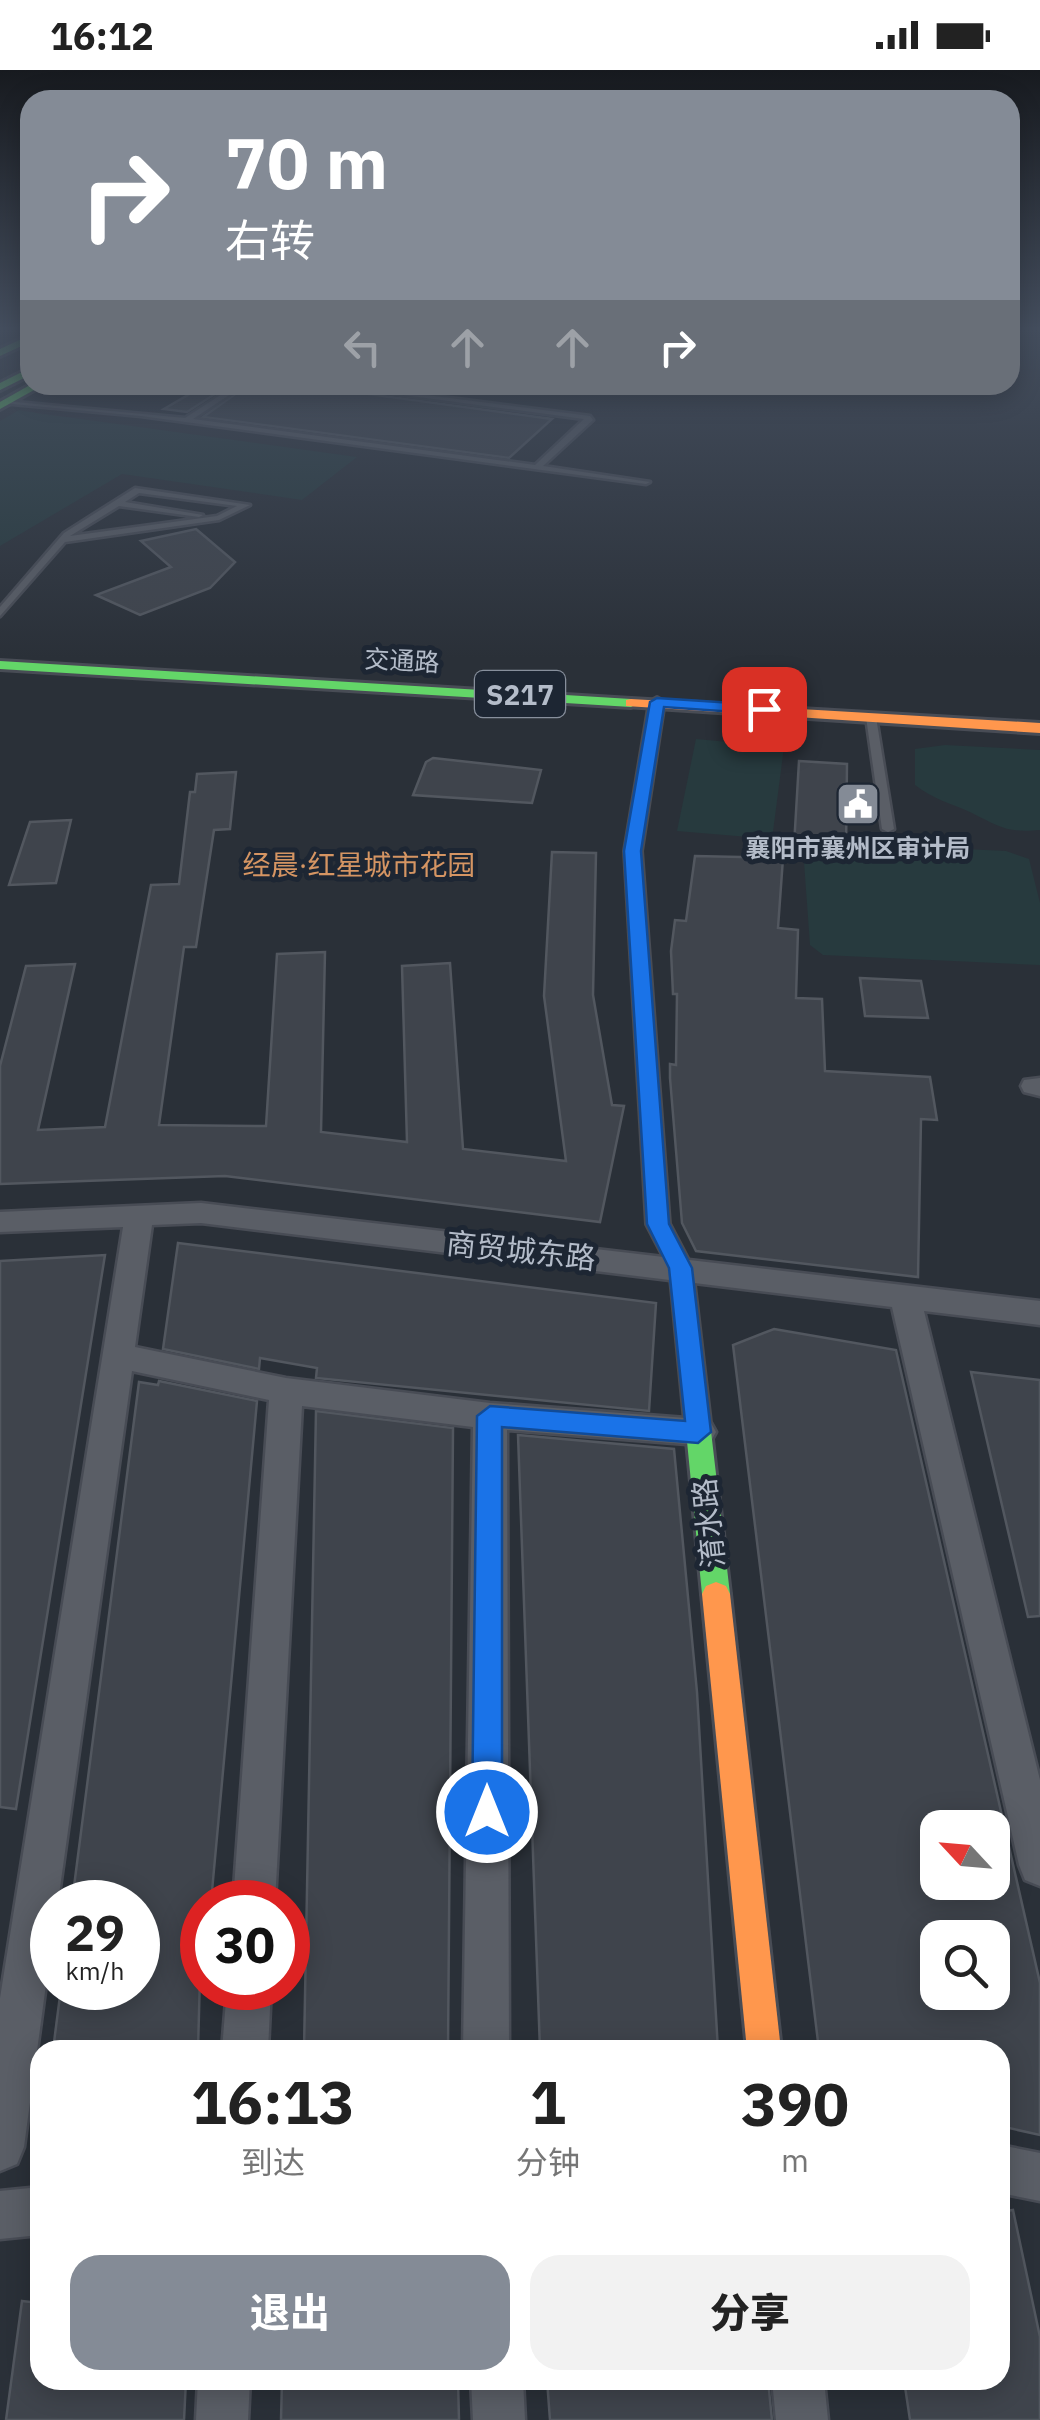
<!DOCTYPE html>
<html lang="zh">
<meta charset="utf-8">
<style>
:root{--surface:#fff;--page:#f2f2f2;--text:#222;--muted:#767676;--accent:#848b96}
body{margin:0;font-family:"IBM Plex Sans","Noto Sans SC",sans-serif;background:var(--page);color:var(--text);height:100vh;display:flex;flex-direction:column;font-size:38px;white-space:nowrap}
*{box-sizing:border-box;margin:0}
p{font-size:32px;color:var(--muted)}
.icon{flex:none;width:55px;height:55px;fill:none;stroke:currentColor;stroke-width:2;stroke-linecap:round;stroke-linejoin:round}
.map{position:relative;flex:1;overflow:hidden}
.sheet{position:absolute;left:30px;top:1970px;width:980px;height:350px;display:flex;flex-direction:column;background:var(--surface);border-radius:30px;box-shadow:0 5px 25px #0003}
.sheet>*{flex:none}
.banner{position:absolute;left:20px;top:20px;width:1000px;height:305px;border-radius:30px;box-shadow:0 5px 25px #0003;background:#848b96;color:#fff;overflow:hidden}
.needle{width:65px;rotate:296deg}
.fabs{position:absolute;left:920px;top:1740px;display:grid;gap:20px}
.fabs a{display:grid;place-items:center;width:90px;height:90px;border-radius:20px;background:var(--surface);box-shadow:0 5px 25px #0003;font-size:50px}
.speed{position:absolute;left:30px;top:1810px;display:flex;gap:20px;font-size:50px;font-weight:700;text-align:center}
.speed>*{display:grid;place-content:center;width:130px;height:130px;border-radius:50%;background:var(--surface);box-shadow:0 5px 25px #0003;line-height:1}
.speed small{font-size:25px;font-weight:400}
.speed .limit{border:15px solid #d22;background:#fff;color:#111}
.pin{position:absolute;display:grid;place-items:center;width:85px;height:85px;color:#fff;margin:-42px;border-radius:20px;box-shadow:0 5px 15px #0006}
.me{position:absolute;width:110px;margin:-55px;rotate:0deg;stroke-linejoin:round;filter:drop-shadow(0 0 8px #0008)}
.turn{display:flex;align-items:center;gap:35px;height:210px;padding:0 40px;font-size:45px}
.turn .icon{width:130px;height:130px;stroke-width:2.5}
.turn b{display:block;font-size:70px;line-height:85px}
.lanes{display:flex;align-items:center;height:95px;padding:0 40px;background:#0003;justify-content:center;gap:50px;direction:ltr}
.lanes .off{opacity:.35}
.eta{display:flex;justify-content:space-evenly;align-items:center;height:170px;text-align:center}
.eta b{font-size:60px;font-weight:800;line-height:70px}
.cta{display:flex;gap:20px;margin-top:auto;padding:20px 40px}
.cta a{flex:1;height:115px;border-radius:30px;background:var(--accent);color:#fff;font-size:40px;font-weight:800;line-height:115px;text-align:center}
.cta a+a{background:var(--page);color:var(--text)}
.status{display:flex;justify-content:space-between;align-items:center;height:70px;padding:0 50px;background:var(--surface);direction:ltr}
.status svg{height:28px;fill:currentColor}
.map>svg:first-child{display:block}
.green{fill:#273a3e}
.building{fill:#3f444c;stroke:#52575f;stroke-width:2.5;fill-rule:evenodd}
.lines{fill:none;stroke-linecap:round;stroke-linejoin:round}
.lane-casing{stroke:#484c55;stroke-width:5}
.street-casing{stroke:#484c55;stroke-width:5}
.fast-casing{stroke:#484c55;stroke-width:6}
.slow-casing{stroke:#484c55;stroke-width:6}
.lane{fill:#5a5e66;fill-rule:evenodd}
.street{fill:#5a5e66;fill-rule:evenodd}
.fast{fill:#63d668;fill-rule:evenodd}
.slow{fill:#ff974d;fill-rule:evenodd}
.route{fill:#1a73e8;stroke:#114b97;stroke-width:2.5}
.labels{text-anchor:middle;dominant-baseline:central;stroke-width:10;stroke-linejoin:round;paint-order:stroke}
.far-street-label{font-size:25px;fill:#b4bcc9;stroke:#1d2633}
.far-poi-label{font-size:25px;font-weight:bold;fill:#b4bcc9;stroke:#1d2633}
.shield{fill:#1d2633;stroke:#878f9c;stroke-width:2.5}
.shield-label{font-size:28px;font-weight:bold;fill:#b4bcc9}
.far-neighbourhood-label{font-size:28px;fill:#d59563;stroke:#1d2633}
.street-label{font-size:30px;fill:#b4bcc9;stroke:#1d2633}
</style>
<div class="status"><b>16:12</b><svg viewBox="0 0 49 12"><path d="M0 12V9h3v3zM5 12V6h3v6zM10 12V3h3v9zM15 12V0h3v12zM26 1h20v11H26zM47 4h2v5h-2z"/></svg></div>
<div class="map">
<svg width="1040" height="2350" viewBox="0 0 1040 2350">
<rect width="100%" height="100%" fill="#2a3038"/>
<g class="green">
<polygon points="19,340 23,341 357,387 302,430 122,404 0,476 0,351"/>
<polygon points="696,669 784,677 772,769 677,761"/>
<path d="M945,675l95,5v80c-33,3 -40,-3 -68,-17 -21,-10 -38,-13 -57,-28v-36z"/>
<path d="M861,774l145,7 23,8 11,44v62l-217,-10 -13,-10 -6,-83c20,-11 38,-4 57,-18z"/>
</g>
<g class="building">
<polygon points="205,315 229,315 187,342 164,339"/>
<polygon points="248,315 303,315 552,349 509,388 203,347"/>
<polygon points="196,459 235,492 210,518 140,545 96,525 171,497 141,471"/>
<polygon points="433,688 541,700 532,733 413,725 426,692"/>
<polygon points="799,691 847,694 846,780 794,776"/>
<polygon points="236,702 230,759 214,760 196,877 184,877 159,1055 266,1056 277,884 325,882 321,1062 407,1072 402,896 450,893 463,1079 566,1091 544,926 552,782 596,783 593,925 612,1035 624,1036 600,1152 225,1106 0,1114 0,996 26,896 75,894 38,1060 105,1057 151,815 179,814 190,722 195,722 197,704"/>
<polygon points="71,750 56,813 9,815 30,752"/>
<polygon points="695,786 783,788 778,858 798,860 796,928 822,929 825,1001 930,1007 937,1050 921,1049 918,1207 696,1181 682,1153 670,1008 670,994 676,995 677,924 673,924 671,881 675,850 686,851"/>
<polygon points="860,908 921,911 928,948 865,946"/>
<polygon points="178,1173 656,1233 649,1341 316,1308 317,1298 260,1288 259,1299 163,1279"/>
<polygon points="105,1185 16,1739 0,1737 0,1191"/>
<path d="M774,1259l122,21 144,633v152l-40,-9v-76h-181l-86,-705zM938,1758h62h-8v54h-54zM938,1868h54v54h-54z"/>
<polygon points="971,1302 1040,1310 1040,1546 1028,1547"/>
<polygon points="159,1311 257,1331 211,1832 202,1832 198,1980 53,1980 61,1918 138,1918 138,1832 72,1832 139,1312 158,1315"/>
<polygon points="316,1341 453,1358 448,1980 304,1980"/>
<polygon points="518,1365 674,1379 697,1622 718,1980 540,1980"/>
<polygon points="1013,2140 1040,2267 1040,2350 910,2350 904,2310 1000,2310 1000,2142"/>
<polygon points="22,2231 40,2233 40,2310 186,2310 184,2350 6,2350"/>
<polygon points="282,2310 458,2310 459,2350 281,2350"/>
<polygon points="547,2310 768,2310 772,2350 550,2350"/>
</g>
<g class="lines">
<defs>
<g id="lane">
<polygon points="236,315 244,315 193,349 535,395 584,349 329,315 348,315 590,346 593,350 543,396 650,412 646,414 141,346 2,333 5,331 185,348"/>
<path d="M135,418l115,17 -31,15 -154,22 -65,74v-9l64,-74zM139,423l98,13 -20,10 -147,20 49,-30 80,11 4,-2 -78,-13z"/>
<polygon points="871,644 876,647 894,759 888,762 882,759 866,647"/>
</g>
<g id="street">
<polygon points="1040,1008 1040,1026 1024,1022 1021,1016 1024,1010"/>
<polygon points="201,1133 1040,1231 1040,1255 924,1241 1040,1710 1040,1816 1025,1810 1019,1795 892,1237 201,1153 152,1155 135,1277 286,1308 490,1333 699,1349 711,1353 716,1362 711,1371 699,1375 507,1360 509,1980 463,1980 473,1357 302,1336 275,1832 233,1832 269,1330 132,1301 58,1832 52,1832 52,1870 24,2077 17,2094 0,2101 0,1928 123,1157 0,1162 0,1142"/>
<polygon points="227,1918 271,1918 268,1980 222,1980"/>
<polygon points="1000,2075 1040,2083 1040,2131 1000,2123"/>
<polygon points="40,2117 40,2165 0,2169 0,2121"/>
<polygon points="198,2310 250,2310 248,2350 196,2350"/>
<polygon points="471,2310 523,2310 525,2350 473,2350"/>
<polygon points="772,2310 824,2310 828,2350 776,2350"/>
</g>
<g id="fast">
<polygon points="30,265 30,272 0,286 0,279"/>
<polygon points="30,298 30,305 0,320 0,313"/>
<polygon points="30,315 43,315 0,339 0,332"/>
<polygon points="0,591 631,629 638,633 631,637 0,599"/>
<polygon points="657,628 664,632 641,781 669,1154 692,1198 730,1524 726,1532 716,1536 706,1532 702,1524 670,1198 647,1154 625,781 650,632"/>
</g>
<g id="slow">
<polygon points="631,629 1040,653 1040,663 626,636 626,630"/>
<polygon points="716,1512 726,1516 730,1524 781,1980 747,1980 702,1524 706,1516"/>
</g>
</defs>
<use href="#lane" class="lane-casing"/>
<use href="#street" class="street-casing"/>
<use href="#fast" class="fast-casing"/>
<use href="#slow" class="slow-casing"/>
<use href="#lane" class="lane"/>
<use href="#street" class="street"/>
<use href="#fast" class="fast"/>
<use href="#slow" class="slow"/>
</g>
<linearGradient id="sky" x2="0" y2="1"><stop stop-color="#171a1f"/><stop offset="0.44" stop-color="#444e5e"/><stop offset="1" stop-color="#444e5e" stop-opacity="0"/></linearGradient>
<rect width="1040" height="588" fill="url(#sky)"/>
<polygon class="route" points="657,628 764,635 771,639 764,644 664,637 641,781 669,1154 692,1198 711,1362 698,1373 502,1357 502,1742 498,1753 487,1757 476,1753 472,1742 477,1346 490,1336 685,1351 669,1198 647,1154 624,781 650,632"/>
<defs>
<symbol id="civic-square" viewBox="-11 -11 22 22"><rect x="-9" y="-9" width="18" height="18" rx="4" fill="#848b96" stroke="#1d2633"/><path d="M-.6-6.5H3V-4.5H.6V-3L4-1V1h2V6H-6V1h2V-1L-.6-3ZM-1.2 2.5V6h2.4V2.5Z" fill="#fff"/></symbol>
</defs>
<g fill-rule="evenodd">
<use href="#civic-square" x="833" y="709" width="50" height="50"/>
</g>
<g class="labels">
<g class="far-street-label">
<text transform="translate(402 590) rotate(3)">交通路</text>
</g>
<g class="far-poi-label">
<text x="858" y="777">襄阳市襄州区审计局</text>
</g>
<rect class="shield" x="475" y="601" width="90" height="46" rx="8"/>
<g class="shield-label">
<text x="520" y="624">S217</text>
</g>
<g class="far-neighbourhood-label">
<text x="359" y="794">经晨·红星城市花园</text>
</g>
<g class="street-label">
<text transform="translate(521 1180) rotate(6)">商贸城东路</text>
<text transform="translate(708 1453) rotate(-96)">淯水路</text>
</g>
</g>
</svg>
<div class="fabs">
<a><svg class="needle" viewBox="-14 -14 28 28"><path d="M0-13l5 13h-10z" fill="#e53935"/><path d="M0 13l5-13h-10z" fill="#767676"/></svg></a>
<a><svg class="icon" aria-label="search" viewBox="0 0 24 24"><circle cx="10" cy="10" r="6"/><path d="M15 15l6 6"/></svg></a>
</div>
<div class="speed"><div>29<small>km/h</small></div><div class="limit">30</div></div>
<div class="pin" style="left:764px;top:639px;background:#d93025"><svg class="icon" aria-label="arrive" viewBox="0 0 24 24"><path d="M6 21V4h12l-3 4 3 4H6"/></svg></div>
<svg class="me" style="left:487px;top:1742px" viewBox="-20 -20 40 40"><circle r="17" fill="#1a73e8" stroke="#fff" stroke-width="3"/><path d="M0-11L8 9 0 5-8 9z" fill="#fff"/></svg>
<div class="banner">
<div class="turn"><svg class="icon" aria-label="right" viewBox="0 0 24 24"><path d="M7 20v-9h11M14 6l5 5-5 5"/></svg><div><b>70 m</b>右转</div></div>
<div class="lanes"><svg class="icon off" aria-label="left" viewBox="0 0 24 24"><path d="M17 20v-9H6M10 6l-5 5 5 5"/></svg><svg class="icon off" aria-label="ahead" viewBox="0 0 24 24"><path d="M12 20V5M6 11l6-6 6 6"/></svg><svg class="icon off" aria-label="ahead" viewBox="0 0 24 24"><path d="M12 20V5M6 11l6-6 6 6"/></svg><svg class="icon" aria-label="right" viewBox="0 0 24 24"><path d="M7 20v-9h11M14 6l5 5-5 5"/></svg></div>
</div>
<section class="sheet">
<div class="eta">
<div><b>16:13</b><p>到达</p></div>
<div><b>1</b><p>分钟</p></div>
<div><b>390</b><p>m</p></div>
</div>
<div class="cta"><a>退出</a><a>分享</a></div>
</section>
</div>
